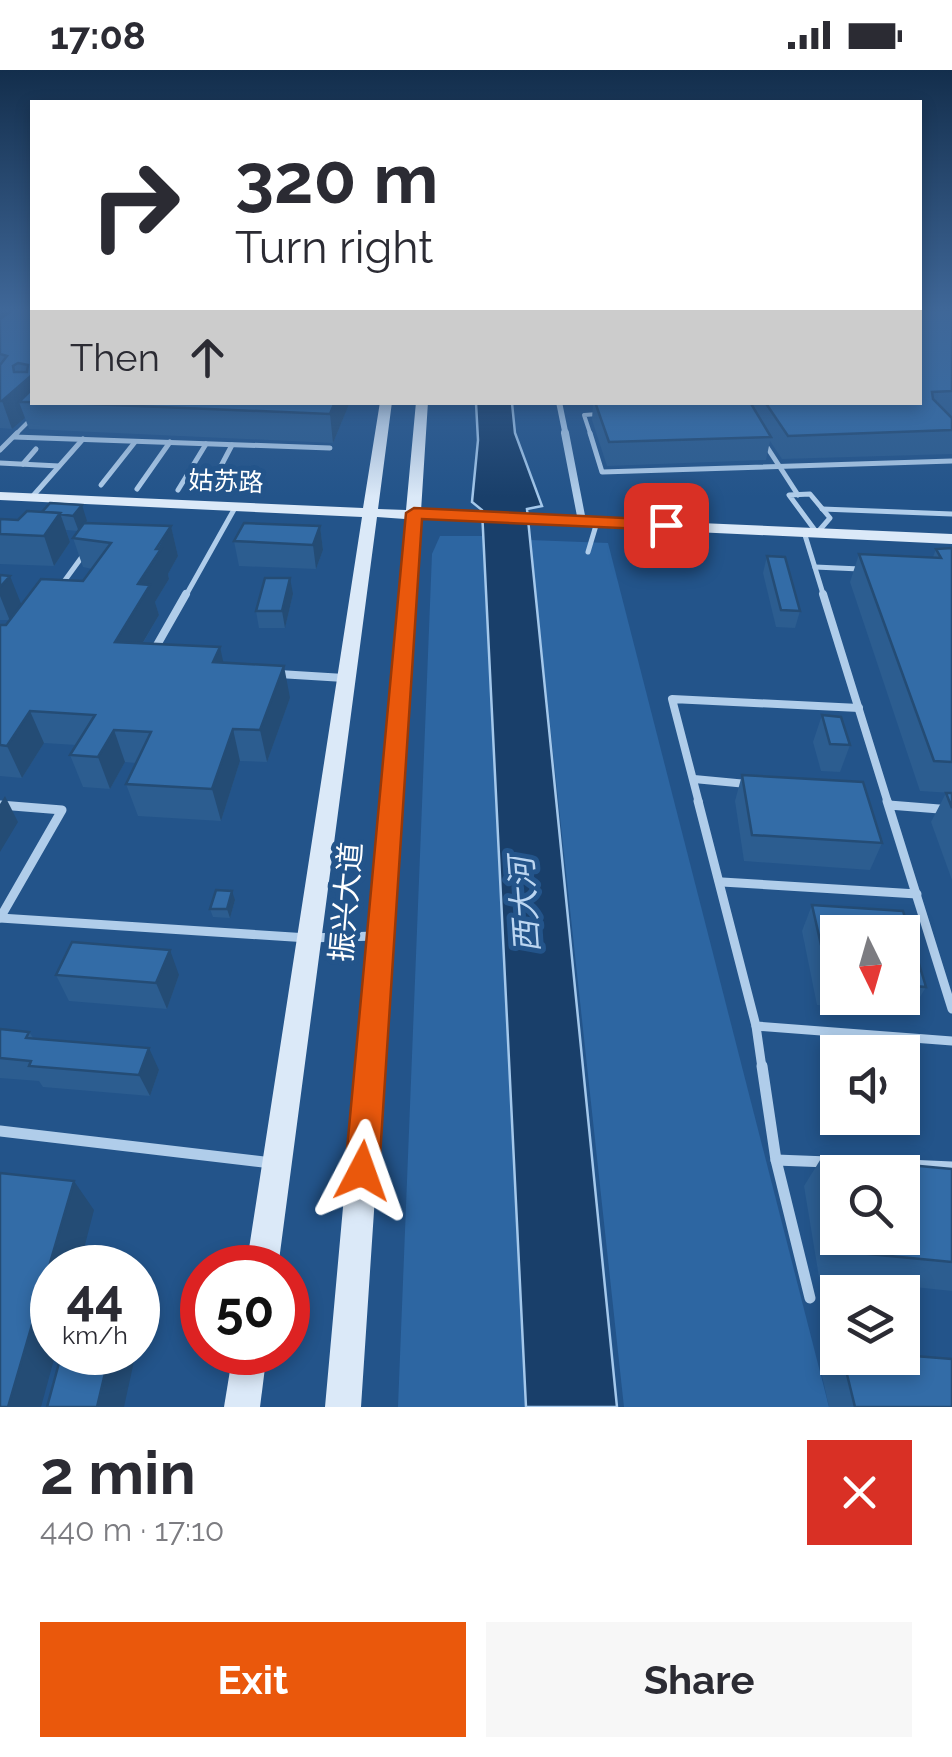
<!DOCTYPE html>
<meta charset="utf-8">
<style>
:root{--surface:#fff;--page:#f7f7f7;--text:#2b2b33;--muted:#7c7c81;--accent:#ea580c}
body{margin:0;font-family:Raleway,"Noto Sans SC",sans-serif;background:var(--page);color:var(--text);height:100vh;display:flex;flex-direction:column;font-size:38px;white-space:nowrap}
*{box-sizing:border-box;margin:0}
p{font-size:32px;color:var(--muted)}
.icon{flex:none;width:55px;height:55px;fill:none;stroke:currentColor;stroke-width:2;stroke-linecap:round;stroke-linejoin:round}
.map{position:relative;height:1337px;overflow:hidden}
.side{display:flex;flex-direction:column;background:var(--surface);flex:1}
.side>*{flex:none}
.hud{position:absolute;left:30px;top:30px;width:892px;height:305px;border-radius:0px;box-shadow:0 5px 15px #0003;background:#fff;color:var(--text);overflow:hidden}
.needle{width:65px;rotate:175deg}
.fabs{position:absolute;left:820px;top:845px;display:grid;gap:20px}
.fabs a{display:grid;place-items:center;width:100px;height:100px;border-radius:0px;background:var(--surface);box-shadow:0 5px 15px #0003;font-size:50px}
.speed{position:absolute;left:30px;top:1175px;display:flex;gap:20px;font-size:50px;font-weight:700;text-align:center}
.speed>*{display:grid;place-content:center;width:130px;height:130px;border-radius:50%;background:var(--surface);box-shadow:0 5px 15px #0003;line-height:1}
.speed small{font-size:25px;font-weight:400}
.speed .limit{border:15px solid #d22;background:#fff;color:#111}
.pin{position:absolute;display:grid;place-items:center;width:85px;height:85px;color:#fff;margin:-42px;border-radius:20px;box-shadow:0 5px 15px #0006}
.me{position:absolute;width:110px;margin:-55px;rotate:4deg;stroke-linejoin:round;filter:drop-shadow(0 0 8px #0008)}
.turn{display:flex;align-items:center;gap:35px;height:210px;padding:0 40px;font-size:45px}
.turn .icon{width:130px;height:130px;stroke-width:2.5}
.turn b{display:block;font-size:70px;line-height:85px}
.then{display:flex;align-items:center;height:95px;padding:0 40px;background:#0003;gap:20px;font-size:38px}
.round{display:grid;place-items:center;flex:none;width:105px;height:105px;border-radius:0px;background:var(--page)}
.overview{display:flex;align-items:center;justify-content:space-between;height:170px;padding:0 40px}
h1{font-size:60px;font-weight:700;line-height:75px}
.cta{display:flex;gap:20px;margin-top:auto;padding:20px 40px}
.cta a{flex:1;height:115px;border-radius:0px;background:var(--accent);color:#fff;font-size:40px;font-weight:700;line-height:115px;text-align:center}
.cta a+a{background:var(--page);color:var(--text)}
.status{display:flex;justify-content:space-between;align-items:center;height:70px;padding:0 50px;background:var(--surface);direction:ltr}
.status svg{height:28px;fill:currentColor}
.map>svg:first-child{display:block}
.green{fill:#2d66a2}
.water{fill:#193f6a;stroke:#a4c8eb;stroke-width:2.5}
.lines{fill:none;stroke-linecap:round;stroke-linejoin:round}
.lane-far4{stroke:#b0cdea;stroke-width:4}
.lane-far3{stroke:#b0cdea;stroke-width:5}
.lane-far2{stroke:#b0cdea;stroke-width:8}
.lane-far1{stroke:#b0cdea;stroke-width:9}
.lane{stroke:#b0cdea;stroke-width:11}
.street-far1{stroke:#b0cdea;stroke-width:6}
.street{stroke:#b0cdea;stroke-width:8}
.secondary{fill:#dbe9f8;fill-rule:evenodd}
.wall{fill:#2c5d90;fill-rule:evenodd}
.shaded-wall{fill:#244c75}
.building{fill:#336ca7;stroke:#244c75;stroke-width:2.5;fill-rule:evenodd}
.route{fill:#ea580c;stroke:#983908;stroke-width:2.5}
.labels{text-anchor:middle;dominant-baseline:central;stroke-width:10;stroke-linejoin:round;paint-order:stroke}
.far-street-label{font-size:25px;fill:#fff;stroke:#23548a}
.street-label{font-size:30px;fill:#fff;stroke:#23548a}
.water-label{font-size:32px;font-style:italic;fill:#bcd6f1;stroke:#23548a}
</style>
<div class="status"><b>17:08</b><svg viewBox="0 0 49 12"><path d="M0 12V9h3v3zM5 12V6h3v6zM10 12V3h3v9zM15 12V0h3v12zM26 1h20v11H26zM47 4h2v5h-2z"/></svg></div>
<div class="map">
<svg width="952" height="1337" viewBox="0 0 952 1337">
<rect width="100%" height="100%" fill="#23548a"/>
<g class="green">
<polygon points="440,466 483,466 526,1337 398,1337 432,484"/>
<polygon points="530,470 608,473 829,1337 624,1337"/>
</g>
<polygon class="water" points="476,333 512,333 515,363 542,436 527,439 617,1337 526,1337 482,440 472,432 478,370"/>
<g class="lines">
<g class="lane-far4">
<polyline points="14,366 32,348"/>
<polyline points="591,366 584,345 598,344"/>
</g>
<g class="lane-far3">
<polyline points="590,363 602,402 952,391"/>
<polyline points="14,367 330,378"/>
<polyline points="765,374 798,425"/>
<polyline points="0,380 17,363"/>
<polyline points="0,393 59,396"/>
<polyline points="23,394 36,379"/>
<polyline points="101,415 135,372"/>
<polyline points="211,415 232,375"/>
<polyline points="137,419 170,372"/>
<polyline points="178,420 206,374"/>
<polygon points="810,424 830,448 817,463 789,425"/>
<polyline points="32,427 83,369"/>
<polyline points="822,439 952,444"/>
<polyline points="804,462 824,527"/>
<polyline points="588,482 597,452"/>
<polyline points="815,497 860,499"/>
<polyline points="60,517 84,484"/>
<polyline points="185,527 236,436"/>
</g>
<g class="lane-far2">
<polyline points="823,524 888,733"/>
<polyline points="153,582 186,524"/>
<polyline points="279,604 344,608"/>
<polyline points="694,709 747,714"/>
<polyline points="699,733 672,629 859,638"/>
</g>
<g class="lane-far1">
<polyline points="698,731 756,956 952,971"/>
<polyline points="887,731 952,939"/>
<polyline points="0,735 62,740 0,848"/>
<polyline points="889,735 952,740"/>
<polyline points="722,812 917,824"/>
<polyline points="0,848 308,868 376,866"/>
<polyline points="756,956 762,998"/>
</g>
<g class="lane">
<polyline points="762,996 776,1090 810,1228"/>
<polyline points="0,1061 272,1093"/>
<polyline points="776,1090 828,1092"/>
<polyline points="907,1095 952,1097"/>
</g>
<polyline class="street-far1" points="559,332 566,366"/>
<polyline class="street" points="565,363 582,451"/>
<g class="secondary">
<polygon points="380,332 392,332 378,439 406,440 416,332 428,332 421,441 952,464 952,474 420,449 361,1337 325,1337 405,449 377,447 278,1198 246,1198 362,447 0,430 0,422 363,438"/>
<polygon points="233,1282 267,1282 260,1337 224,1337"/>
</g>
</g>
<g class="wall">
<polygon points="0,239 32,239 32,332 350,332 333,373 29,359 25,348 12,359 0,358"/>
<polygon points="920,239 952,239 952,384 782,389 770,371 766,390 607,396 592,350 593,332 920,332"/>
<polygon points="50,433 87,451 85,453 171,456 178,486 168,504 169,509 155,532 159,545 143,573 223,593 290,628 267,692 240,691 221,751 138,746 126,714 136,693 125,692 110,719 83,717 70,685 76,675 44,673 22,708 0,706 0,555 6,555 9,550 0,550 0,505 21,535 83,511 92,499 83,497 73,468 78,461 66,460 70,472 54,496 0,494 0,449 18,450 42,442"/>
<polygon points="320,456 323,480 316,499 239,496 234,471"/>
<polygon points="952,478 952,723 920,721 850,512 859,484 933,487 936,479"/>
<polygon points="767,486 800,541 795,558 776,557 763,503"/>
<polygon points="293,524 285,558 259,558 256,541"/>
<polygon points="822,645 850,675 840,702 821,701 813,672"/>
<polygon points="742,705 882,773 870,800 744,791 735,731"/>
<polygon points="946,723 952,723 952,810 931,752"/>
<polygon points="235,830 230,848 213,847 210,839"/>
<path d="M812,835l91,6 23,76 -15,25 -94,-7 -15,-74zM838,862h64v66h-64z"/>
<polygon points="56,905 179,905 167,939 69,931"/>
<polygon points="0,959 29,962 34,969 159,1000 150,1026 43,1017 39,1011 0,1008"/>
<polygon points="822,1087 952,1099 952,1221 819,1207 804,1116"/>
<polygon points="838,1283 838,1288 902,1288 952,1337 829,1337 821,1301"/>
</g>
<g class="shaded-wall">
<polygon points="0,239 25,239 0,267"/>
<polygon points="32,305 32,332 19,332 25,348 12,359 2,331"/>
<polygon points="335,332 350,332 333,373 330,344"/>
<polygon points="82,435 87,451 79,462 73,446"/>
<polygon points="60,443 70,472 54,496 44,466"/>
<polygon points="171,456 178,486 168,504 169,509 155,532 159,545 125,603 115,572 138,514"/>
<polygon points="320,456 323,480 316,499 313,475"/>
<polygon points="10,506 22,536 10,551 0,526 0,517"/>
<polygon points="290,508 293,524 285,558 282,541"/>
<polygon points="220,577 227,609 213,592"/>
<polygon points="284,596 290,628 267,692 260,660"/>
<polygon points="30,641 44,673 22,708 7,676"/>
<polygon points="233,659 240,691 221,751 212,719"/>
<polygon points="114,660 125,692 110,719 98,687"/>
<polygon points="5,726 18,752 0,782 0,734"/>
<polygon points="232,821 235,830 230,848 227,839"/>
<polygon points="170,880 179,905 167,939 156,913"/>
<polygon points="149,978 159,1000 150,1026 139,1005"/>
<polygon points="74,1111 94,1140 79,1198 52,1198 52,1282 56,1282 41,1337 8,1337"/>
<polygon points="132,1188 151,1215 138,1276 138,1198 130,1198"/>
<polygon points="110,1282 136,1282 124,1337 97,1337"/>
</g>
<g class="building">
<path d="M14,239h18v66l-30,26h-2v-36l7,-9 -7,-2v-35zM18,293l10,2 -1,7h-13l-1,-6z"/>
<polygon points="920,239 927,241 952,240 952,321 932,322 933,329 952,348 952,360 788,366 765,332 920,332"/>
<polygon points="32,319 32,332 19,332"/>
<polygon points="41,332 335,332 330,344"/>
<polygon points="595,332 750,332 771,367 609,372"/>
<polygon points="50,433 82,435 73,446 59,444 60,443 42,442"/>
<polygon points="27,441 60,443 44,466 0,464 0,449 18,450"/>
<polygon points="84,453 171,456 156,479 161,479 138,514 150,515 115,572 220,577 213,592 284,596 260,660 233,659 212,719 126,714 151,662 114,660 98,687 70,685 95,645 30,641 7,676 0,675 0,555 6,555 41,509 83,511 111,473 73,468"/>
<polygon points="244,453 320,456 313,475 234,471"/>
<polygon points="952,478 952,692 934,691 859,484 941,488 936,479"/>
<polygon points="767,486 785,487 800,541 781,540"/>
<polygon points="0,505 10,506 0,517"/>
<polygon points="265,508 290,508 282,541 256,541"/>
<polygon points="822,645 841,647 850,675 830,674"/>
<polygon points="742,705 863,712 882,773 752,765"/>
<polygon points="946,723 952,723 952,738"/>
<polygon points="216,820 232,821 227,839 210,839"/>
<polygon points="812,835 903,841 926,917 902,915 902,862 838,862 838,911 829,910"/>
<polygon points="72,872 170,880 156,913 56,905"/>
<polygon points="0,959 29,962 26,968 149,978 139,1005 29,996 31,991 0,988"/>
<path d="M822,1087l130,12v93l-114,-11zM838,1102h64v66h-64z"/>
<polygon points="0,1103 74,1111 8,1337 0,1337"/>
<polygon points="132,1188 130,1198 84,1198 87,1189"/>
<polygon points="62,1282 110,1282 97,1337 47,1337"/>
<polygon points="902,1285 952,1289 952,1337 855,1337 843,1288 902,1288"/>
</g>
<linearGradient id="sky" x2="0" y2="1"><stop stop-color="#132e4c"/><stop offset="0.56" stop-color="#3f6798"/><stop offset="1" stop-color="#3f6798" stop-opacity="0"/></linearGradient>
<rect width="952" height="427" fill="url(#sky)"/>
<polygon class="route" points="414,438 666,450 675,455 666,460 422,449 379,1101 374,1113 362,1118 350,1113 345,1101 406,443"/>
<g class="labels">
<g class="far-street-label">
<text transform="translate(226 411) rotate(2)">姑苏路</text>
</g>
<g class="street-label">
<text transform="translate(346 832) rotate(-85)">振兴大道</text>
</g>
<g class="water-label">
<text transform="translate(524 835) rotate(-94)">西大河</text>
</g>
</g>
</svg>
<div class="fabs">
<a><svg class="needle" viewBox="-14 -14 28 28"><path d="M0-13l5 13h-10z" fill="#e53935"/><path d="M0 13l5-13h-10z" fill="#7c7c81"/></svg></a>
<a><svg class="icon" aria-label="sound" viewBox="0 0 24 24"><path d="M4 9h4l5-4v14l-5-4H4zM17 9q2 3 0 6"/></svg></a>
<a><svg class="icon" aria-label="search" viewBox="0 0 24 24"><circle cx="10" cy="10" r="6"/><path d="M15 15l6 6"/></svg></a>
<a><svg class="icon" aria-label="layers" viewBox="0 0 24 24"><path d="M12 4l9 5-9 5-9-5zM3 14l9 5 9-5"/></svg></a>
</div>
<div class="speed"><div>44<small>km/h</small></div><div class="limit">50</div></div>
<div class="pin" style="left:666px;top:455px;background:#d93025"><svg class="icon" aria-label="arrive" viewBox="0 0 24 24"><path d="M6 21V4h12l-3 4 3 4H6"/></svg></div>
<svg class="me" style="left:362px;top:1101px" viewBox="-20 -20 40 40"><path d="M0-17L14 15 0 8-14 15z" fill="#ea580c" stroke="#fff" stroke-width="4"/></svg>
<div class="hud">
<div class="turn"><svg class="icon" aria-label="right" viewBox="0 0 24 24"><path d="M7 20v-9h11M14 6l5 5-5 5"/></svg><div><b>320 m</b>Turn right</div></div>
<div class="then">Then<svg class="icon" aria-label="ahead" viewBox="0 0 24 24"><path d="M12 20V5M6 11l6-6 6 6"/></svg></div>
</div>
</div>
<section class="side">
<div class="overview"><div><h1>2 min</h1><p>440 m · 17:10</p></div><a class="round" style="background:#d93025;color:#fff"><svg class="icon" aria-label="close" viewBox="0 0 24 24"><path d="M6 6l12 12M18 6L6 18"/></svg></a></div>
<div class="cta"><a>Exit</a><a>Share</a></div>
</section>
